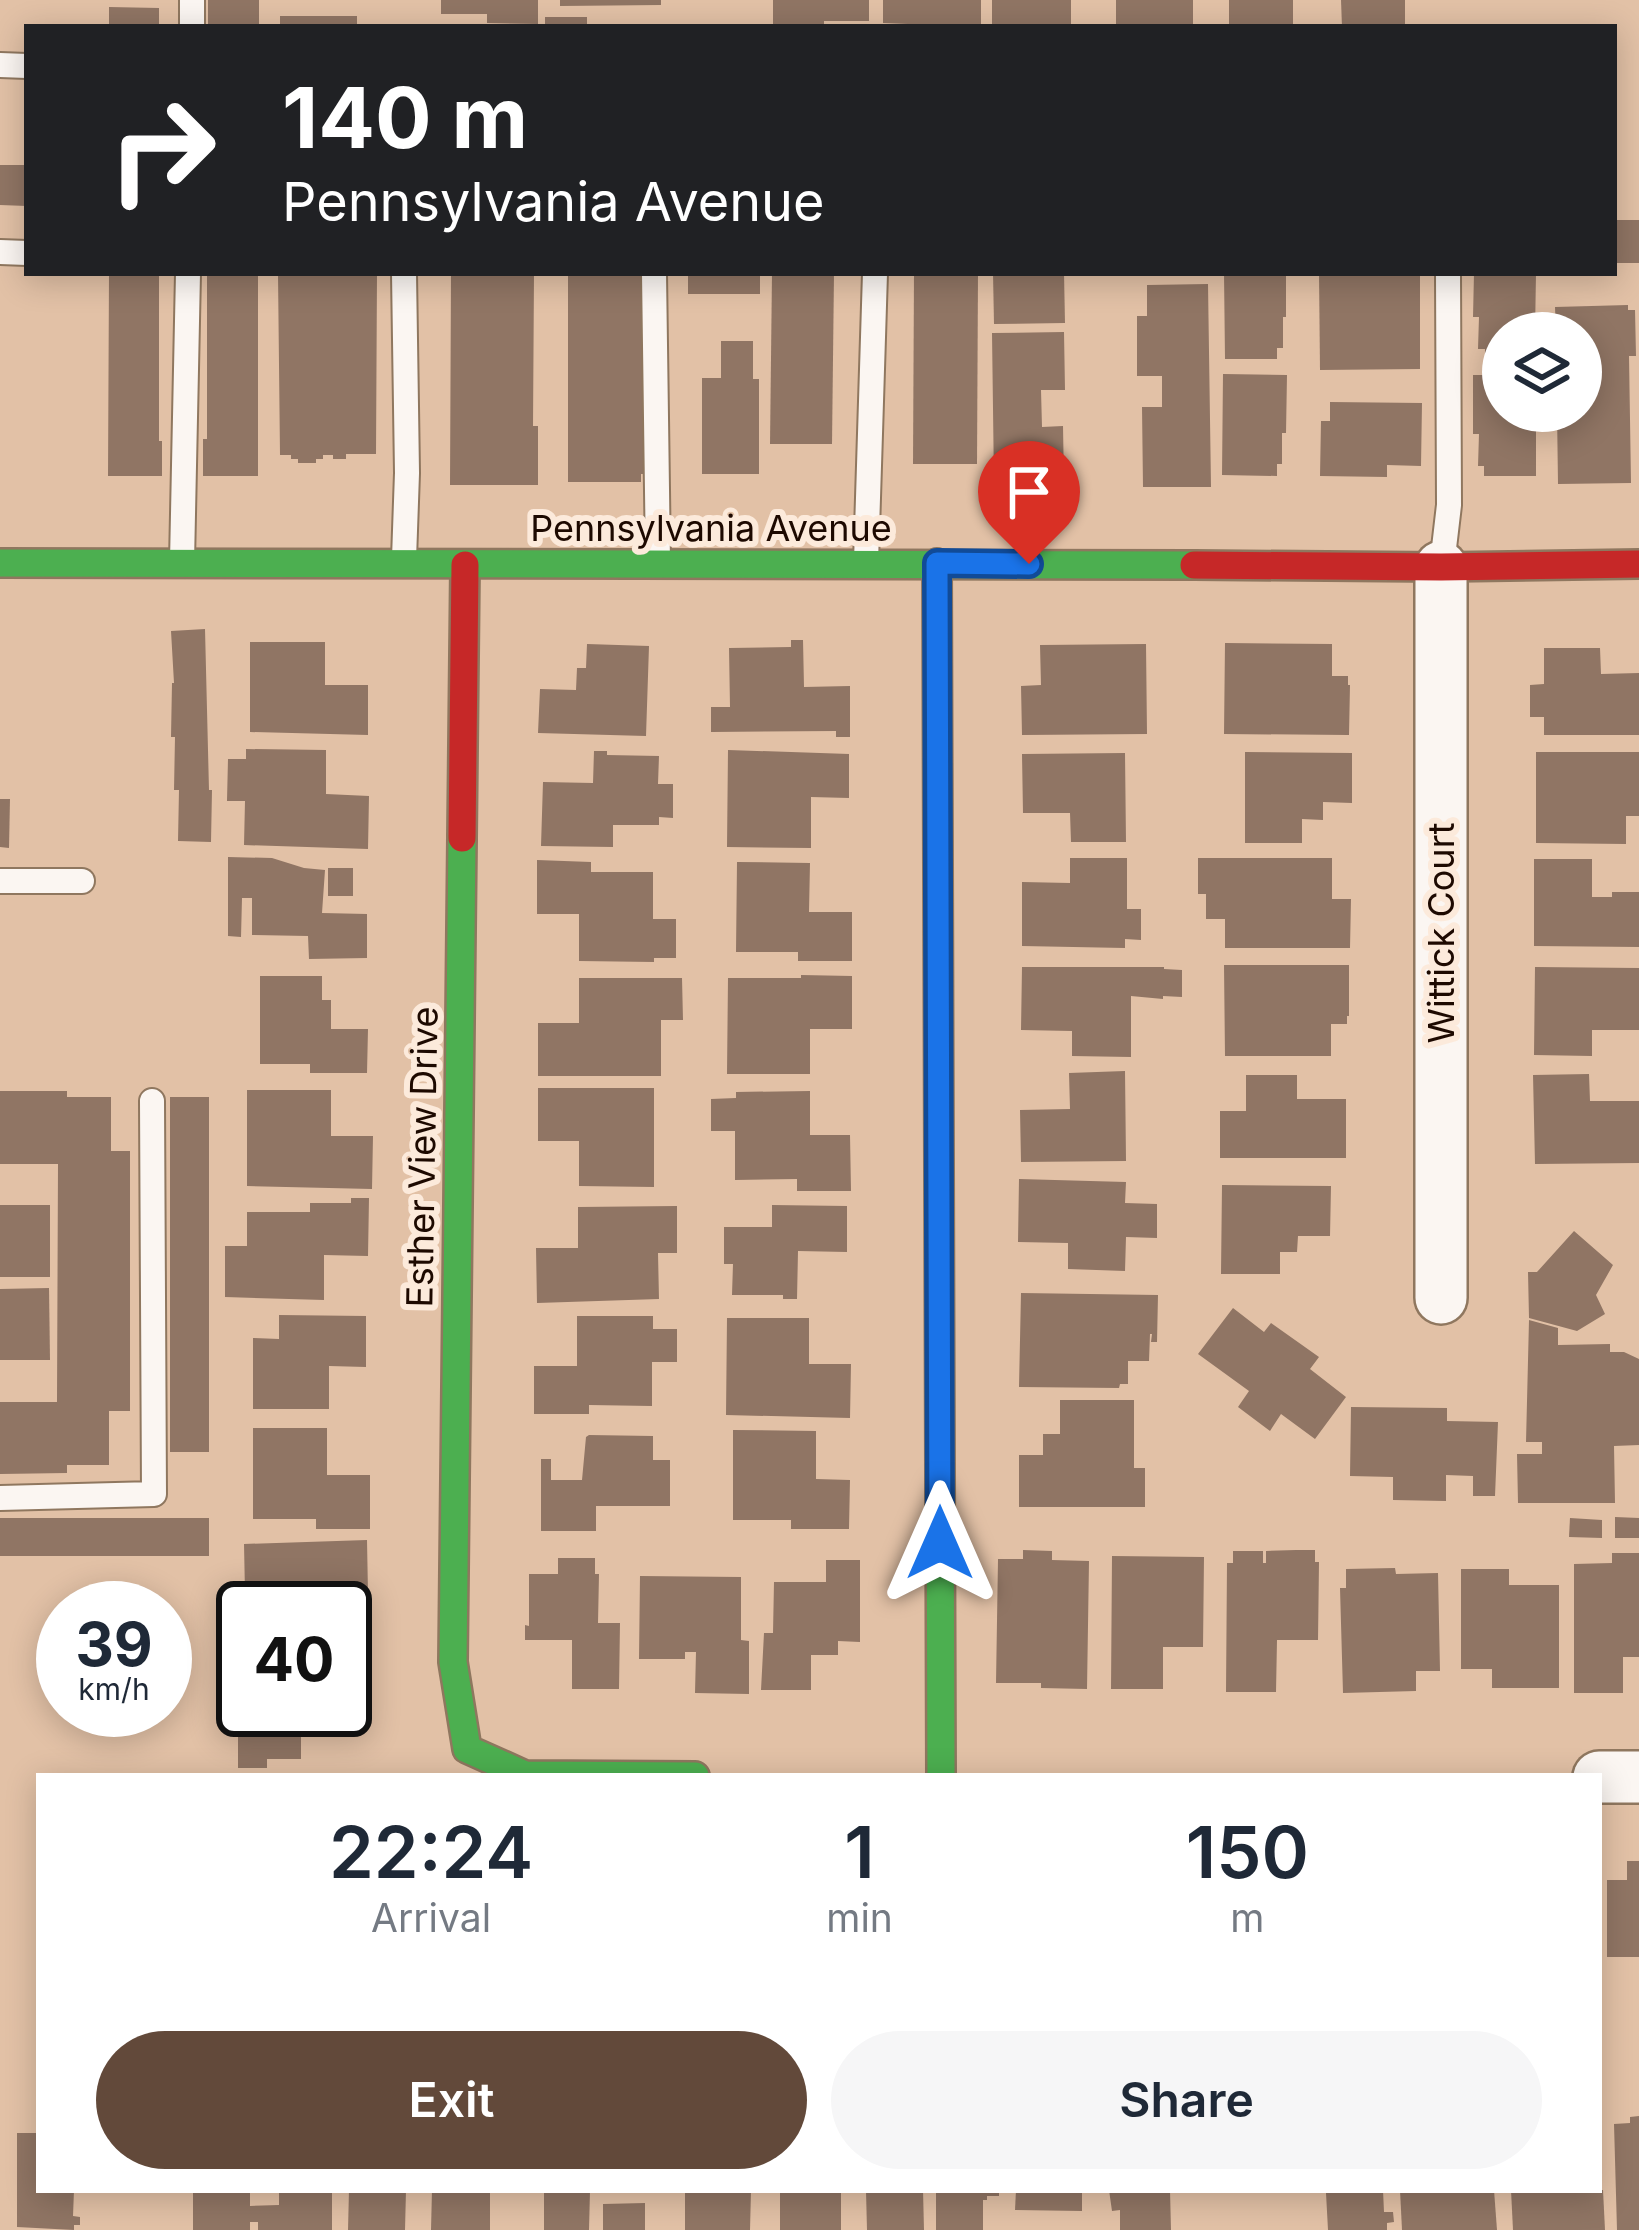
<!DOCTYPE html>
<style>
:root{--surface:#fff;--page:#f6f6f7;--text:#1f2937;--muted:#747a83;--accent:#62493a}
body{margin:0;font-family:Inter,sans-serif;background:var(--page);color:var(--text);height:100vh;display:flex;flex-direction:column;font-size:45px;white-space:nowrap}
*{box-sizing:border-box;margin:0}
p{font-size:39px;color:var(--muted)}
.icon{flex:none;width:66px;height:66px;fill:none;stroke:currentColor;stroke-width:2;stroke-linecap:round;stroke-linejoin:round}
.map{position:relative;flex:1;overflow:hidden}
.sheet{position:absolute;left:36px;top:1773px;width:1566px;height:420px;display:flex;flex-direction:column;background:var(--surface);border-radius:0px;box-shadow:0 6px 30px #0003}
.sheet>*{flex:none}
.guide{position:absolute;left:24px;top:24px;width:1593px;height:252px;border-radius:0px;box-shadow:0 6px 30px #0003;background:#202124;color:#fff;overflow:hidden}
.fabs{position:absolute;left:1482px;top:312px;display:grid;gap:24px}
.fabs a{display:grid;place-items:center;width:120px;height:120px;border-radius:50%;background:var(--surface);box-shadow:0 6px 30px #0003;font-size:60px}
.speed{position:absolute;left:36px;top:1581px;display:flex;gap:24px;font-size:60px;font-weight:700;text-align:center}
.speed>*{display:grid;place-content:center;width:156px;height:156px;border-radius:50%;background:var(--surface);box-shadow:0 6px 30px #0003;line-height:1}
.speed small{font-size:30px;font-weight:400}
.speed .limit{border:6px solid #111;border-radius:18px;background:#fff;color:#111}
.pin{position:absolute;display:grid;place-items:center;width:102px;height:102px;color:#fff;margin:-123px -51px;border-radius:50% 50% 50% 0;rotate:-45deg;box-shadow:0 0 12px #0007}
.pin .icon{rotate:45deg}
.me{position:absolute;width:132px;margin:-66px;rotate:0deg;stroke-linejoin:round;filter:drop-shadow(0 0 9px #0008)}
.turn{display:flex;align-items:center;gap:42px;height:252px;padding:0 60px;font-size:54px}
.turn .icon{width:156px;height:156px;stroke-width:2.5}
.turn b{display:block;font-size:84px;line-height:102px}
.eta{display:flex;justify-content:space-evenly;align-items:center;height:204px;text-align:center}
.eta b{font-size:72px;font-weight:600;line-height:84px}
.primary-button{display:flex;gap:24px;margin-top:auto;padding:24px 60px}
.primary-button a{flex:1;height:138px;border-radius:72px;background:var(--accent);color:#fff;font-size:48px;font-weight:600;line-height:138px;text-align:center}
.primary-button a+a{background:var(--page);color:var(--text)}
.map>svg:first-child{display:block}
.building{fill:#907564}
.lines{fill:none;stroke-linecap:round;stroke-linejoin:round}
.lane-casing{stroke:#8f775f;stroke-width:28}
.street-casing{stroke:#8f775f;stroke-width:56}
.fast-casing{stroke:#8f775f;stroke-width:32}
.jam-casing{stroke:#8f775f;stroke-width:32}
.lane{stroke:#fbf6f2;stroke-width:24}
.street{stroke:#fbf6f2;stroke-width:51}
.fast{stroke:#4caf50;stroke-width:27}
.jam{stroke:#c62828;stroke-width:27}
.route-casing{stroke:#114b97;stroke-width:30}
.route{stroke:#1a73e8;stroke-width:21}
.labels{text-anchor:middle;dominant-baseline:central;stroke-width:12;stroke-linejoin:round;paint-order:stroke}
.street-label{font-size:36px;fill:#1d0900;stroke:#fceadb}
</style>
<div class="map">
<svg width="1639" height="2230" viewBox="0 0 1639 2230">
<rect width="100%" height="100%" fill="#e2c1a6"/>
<g class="building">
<rect x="208" y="0" width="51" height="27"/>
<polygon points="441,0 538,0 538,24 487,23 487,14 441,14"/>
<polygon points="560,0 661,0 661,5 560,6"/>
<polygon points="773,0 869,0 869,21 824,21 824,27 773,27"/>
<polygon points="883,0 981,0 981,27 883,23"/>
<rect x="992" y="0" width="79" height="27"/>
<rect x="1116" y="0" width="77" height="27"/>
<rect x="1229" y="0" width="64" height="27"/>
<polygon points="1341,0 1405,0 1405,27 1342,27"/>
<polygon points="109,7 159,8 159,27 109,27"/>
<rect x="280" y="16" width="77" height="11"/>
<rect x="545" y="17" width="42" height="10"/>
<polygon points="0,165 27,165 27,206 0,205"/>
<rect x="1614" y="220" width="25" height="43"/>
<polygon points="109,273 159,273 159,441 162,441 162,476 108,476"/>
<polygon points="207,273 258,273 258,476 203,476 203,439 207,439"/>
<polygon points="282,273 377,273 376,454 346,454 346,459 333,459 333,455 323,455 323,459 316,459 316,463 298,463 298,459 291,459 291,455 280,455 278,274"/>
<polygon points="451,273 534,273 533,426 538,426 538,485 450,485"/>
<polygon points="568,273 645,273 645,292 642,292 642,304 645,304 645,324 642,324 642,364 645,364 645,383 642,383 644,474 641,474 641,482 568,482"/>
<rect x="688" y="273" width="72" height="21"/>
<polygon points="772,273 834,273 832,444 770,444"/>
<polygon points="914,273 978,273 977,464 913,464"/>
<polygon points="993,273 1064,273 1065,323 994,324"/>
<polygon points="1224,273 1286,273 1286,317 1283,317 1283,348 1277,348 1277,359 1225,359"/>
<polygon points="1319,273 1420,273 1420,369 1320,370"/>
<polygon points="1474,273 1536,273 1535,333 1503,333 1503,358 1485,358 1485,349 1478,349 1479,317 1473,317"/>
<polygon points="1208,284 1211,487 1143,487 1142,407 1162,407 1162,376 1137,376 1137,316 1147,316 1147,285"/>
<polygon points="1628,305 1628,310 1635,310 1636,356 1629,356 1631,483 1558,484 1557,411 1581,411 1581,333 1556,333 1555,307"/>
<polygon points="1064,332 1065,390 1041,390 1042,427 1063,426 1064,483 994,484 992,333"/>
<polygon points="721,341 753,341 753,379 759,379 759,474 702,474 702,378 721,378"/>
<polygon points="1223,374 1287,375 1286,433 1282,433 1282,464 1277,464 1277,476 1222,475"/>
<polygon points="1473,375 1503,375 1503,411 1536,411 1536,476 1484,476 1484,466 1478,466 1479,434 1473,434"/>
<polygon points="1330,402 1422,403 1421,466 1387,465 1387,477 1320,476 1321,421 1330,421"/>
<polygon points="205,629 209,790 212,790 211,842 178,841 179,790 174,790 175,737 171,737 172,683 174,683 171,631"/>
<polygon points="791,640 803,640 804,687 850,686 850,737 836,737 836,731 711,732 711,707 730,707 729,648 791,647"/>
<polygon points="250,642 325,642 325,685 368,685 368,735 250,732"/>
<polygon points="1225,643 1332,644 1332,676 1348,676 1348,685 1350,685 1349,735 1224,734"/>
<polygon points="587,644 649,646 646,736 538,733 540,689 576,690 577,668 586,668"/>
<polygon points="1146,644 1147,734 1022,735 1021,686 1041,685 1040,645"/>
<polygon points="1544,648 1600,648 1601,674 1639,673 1639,735 1544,735 1544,717 1530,717 1530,685 1544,684"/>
<polygon points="246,749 326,750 326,794 369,796 368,849 244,845 245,801 227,801 228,759 246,759"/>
<polygon points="728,750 849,754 849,798 811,797 811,848 727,847"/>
<polygon points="594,751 607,751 607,755 659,756 658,784 673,784 673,818 659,817 659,825 613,825 613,847 541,846 543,782 593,783"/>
<polygon points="1245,752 1352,753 1352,803 1323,802 1323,820 1302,819 1302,843 1245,843"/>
<polygon points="1536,752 1639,752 1639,816 1626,816 1626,844 1536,843"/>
<polygon points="1125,753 1126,842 1071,842 1070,813 1023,813 1022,754"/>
<polygon points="0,799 10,799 9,848 0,847"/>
<polygon points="228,857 272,858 304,868 325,870 322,913 367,914 367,958 309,959 308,936 252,935 252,898 242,898 241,937 228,936"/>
<polygon points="1070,858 1127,858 1127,909 1141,909 1141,940 1125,939 1125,948 1022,946 1022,882 1070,883"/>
<polygon points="1198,858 1332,858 1332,899 1351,899 1350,948 1225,948 1225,919 1206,919 1206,894 1198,894"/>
<polygon points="1534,859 1592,859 1592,897 1612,897 1612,892 1639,892 1639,947 1534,946"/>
<polygon points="537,860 591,862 591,872 653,872 653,919 676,919 676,958 654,958 654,962 579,961 579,914 537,914"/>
<polygon points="737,862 810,863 809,912 852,912 852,961 798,961 798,952 736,952"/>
<rect x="328" y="868" width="25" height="28"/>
<polygon points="1224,965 1349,965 1349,1016 1347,1016 1347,1024 1331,1024 1331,1056 1225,1056"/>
<polygon points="1022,967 1164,967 1164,969 1182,970 1182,997 1163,996 1163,999 1131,996 1131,1057 1072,1056 1072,1031 1021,1030"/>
<polygon points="1535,967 1639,968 1639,1030 1592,1030 1592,1056 1534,1055"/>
<polygon points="801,975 852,976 852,1029 810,1029 810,1074 727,1074 728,978 801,978"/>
<polygon points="260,976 322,976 322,1000 331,1000 331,1029 368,1029 367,1073 310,1073 310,1064 260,1064"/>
<polygon points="579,978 682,978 683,1020 661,1020 661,1076 538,1076 538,1023 579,1023"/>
<polygon points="1125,1071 1126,1161 1021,1162 1020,1110 1070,1109 1069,1073"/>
<polygon points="1589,1074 1590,1101 1639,1101 1639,1163 1535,1164 1533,1075"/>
<polygon points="1246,1075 1297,1075 1297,1099 1346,1099 1346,1158 1220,1158 1220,1111 1246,1111"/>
<polygon points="538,1088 654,1088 654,1187 579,1186 579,1141 538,1141"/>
<polygon points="247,1090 331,1090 331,1136 373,1136 372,1189 247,1186"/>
<polygon points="0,1091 67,1091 67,1097 111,1097 111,1151 130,1151 130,1411 109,1411 109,1465 67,1465 67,1473 0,1474 0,1402 57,1402 58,1164 0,1164"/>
<polygon points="810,1091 810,1135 850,1135 851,1191 797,1191 797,1179 735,1180 735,1131 711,1131 711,1099 736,1098 736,1092"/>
<rect x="170" y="1097" width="39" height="355"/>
<polygon points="1019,1179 1126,1182 1125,1203 1157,1204 1157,1238 1126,1237 1125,1271 1068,1269 1068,1243 1018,1242"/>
<polygon points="1222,1185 1331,1186 1330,1236 1298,1236 1297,1252 1280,1252 1280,1274 1221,1274"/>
<polygon points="351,1198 369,1198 368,1256 324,1255 324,1300 225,1297 225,1246 247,1246 247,1212 310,1212 310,1203 351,1203"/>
<rect x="0" y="1205" width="50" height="72"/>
<polygon points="772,1205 847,1206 847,1252 798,1251 797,1299 783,1299 783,1295 732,1295 733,1264 724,1264 724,1227 772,1227"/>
<polygon points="677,1206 677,1253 658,1253 659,1299 537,1303 536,1248 578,1248 578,1207"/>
<polygon points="1574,1231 1613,1265 1596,1295 1605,1314 1577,1331 1529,1318 1528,1272 1537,1272"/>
<polygon points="49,1288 50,1360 0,1360 0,1289"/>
<polygon points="1021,1293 1158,1295 1157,1342 1151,1342 1152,1334 1150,1334 1149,1361 1128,1361 1128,1384 1120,1384 1119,1388 1019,1387"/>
<polygon points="1233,1308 1264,1332 1271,1323 1319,1357 1310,1369 1346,1397 1315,1439 1281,1414 1270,1431 1238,1407 1249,1391 1198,1354"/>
<polygon points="279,1315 366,1316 366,1367 329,1366 329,1409 253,1409 253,1338 279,1339"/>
<polygon points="577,1316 653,1316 653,1329 677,1329 677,1362 652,1362 652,1406 589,1405 589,1414 534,1414 534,1366 577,1366"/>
<polygon points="727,1318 809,1318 809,1364 851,1364 850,1418 726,1415"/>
<polygon points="1529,1320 1558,1328 1558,1345 1610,1344 1610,1352 1624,1352 1639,1359 1639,1445 1614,1446 1615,1503 1518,1503 1517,1454 1542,1454 1542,1442 1526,1442"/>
<polygon points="1060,1400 1134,1400 1134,1468 1145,1468 1145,1507 1019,1507 1019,1455 1043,1455 1043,1434 1060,1434"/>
<polygon points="1351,1407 1447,1408 1447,1421 1498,1422 1495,1496 1473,1496 1473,1476 1446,1475 1446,1501 1393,1500 1393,1477 1350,1476"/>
<polygon points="253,1428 327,1428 327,1475 370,1475 370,1529 316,1529 316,1519 253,1519"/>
<polygon points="733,1430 816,1431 816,1479 850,1480 849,1529 791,1529 791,1520 733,1520"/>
<polygon points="589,1435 653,1436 653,1460 670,1460 670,1506 596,1506 596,1531 541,1531 541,1459 551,1459 551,1480 582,1480 586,1437"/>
<polygon points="1615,1517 1639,1518 1639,1538 1615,1538"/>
<rect x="0" y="1518" width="209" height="38"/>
<polygon points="1570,1518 1602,1520 1602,1538 1569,1537"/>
<polygon points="367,1540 368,1594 326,1595 326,1608 243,1608 243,1636 222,1636 222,1594 245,1593 244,1544"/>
<polygon points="1023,1550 1052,1551 1052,1560 1089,1561 1087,1689 1041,1688 1041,1683 996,1683 998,1559 1023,1559"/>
<polygon points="1296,1550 1315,1550 1315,1562 1319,1562 1318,1640 1277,1640 1276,1692 1226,1692 1227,1563 1233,1563 1233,1551 1263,1551 1263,1563 1266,1563 1266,1551"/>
<polygon points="1612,1553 1639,1553 1639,1657 1623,1657 1623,1693 1574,1693 1574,1564 1612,1563"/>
<polygon points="1112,1556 1204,1557 1203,1647 1163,1647 1163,1689 1111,1689"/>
<polygon points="558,1558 595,1558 595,1574 599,1574 598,1623 620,1623 619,1689 572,1689 572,1640 525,1640 525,1625 529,1626 529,1574 558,1574"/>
<polygon points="826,1560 860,1560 860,1642 838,1641 838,1655 811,1655 811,1690 761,1690 764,1633 773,1633 774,1582 826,1582"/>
<polygon points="1395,1568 1396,1574 1438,1573 1440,1671 1416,1671 1416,1691 1343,1693 1340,1588 1346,1588 1346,1569"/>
<polygon points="1461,1569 1509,1569 1509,1585 1559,1585 1559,1688 1492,1688 1492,1669 1461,1669"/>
<polygon points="640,1576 741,1577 741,1640 749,1641 749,1694 695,1693 696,1652 685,1652 685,1659 639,1659"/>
<polygon points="238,1661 243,1661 243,1710 309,1710 309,1735 301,1735 301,1759 267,1759 267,1768 238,1768"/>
<polygon points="1627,1861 1639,1861 1639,1957 1607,1957 1607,1880 1627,1880"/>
<polygon points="1639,2116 1639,2230 1617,2230 1614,2124 1630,2123 1630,2117"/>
<polygon points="17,2133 39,2133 39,2190 74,2190 73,2216 80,2217 80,2225 74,2225 74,2230 17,2227"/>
<polygon points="202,2190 250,2190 250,2206 279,2205 279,2190 332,2190 332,2230 258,2230 258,2222 250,2222 250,2230 193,2230 193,2192"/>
<polygon points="349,2190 406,2190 405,2230 348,2230"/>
<polygon points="432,2190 490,2190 490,2230 431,2230"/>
<polygon points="685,2190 751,2190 750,2230 685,2230"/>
<rect x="780" y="2190" width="61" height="40"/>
<polygon points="876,2190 923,2190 924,2230 867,2230 866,2191"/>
<polygon points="936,2190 999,2190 999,2196 987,2196 987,2200 983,2200 983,2230 936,2230"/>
<polygon points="1016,2190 1082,2190 1082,2211 1015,2210"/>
<polygon points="1109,2190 1170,2190 1171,2230 1120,2230 1120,2210 1112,2211"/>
<polygon points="1334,2190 1383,2190 1384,2212 1393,2212 1394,2222 1387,2223 1387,2230 1328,2230 1326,2193 1334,2193"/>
<polygon points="1400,2190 1494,2190 1497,2230 1402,2230"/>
<polygon points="1511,2190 1603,2190 1605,2230 1513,2230"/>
<polygon points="544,2191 590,2191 589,2230 544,2230"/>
<polygon points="645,2203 645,2230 603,2230 603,2204"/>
</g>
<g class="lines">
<defs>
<g id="lane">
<polyline points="192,27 192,0"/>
<polyline points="0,65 27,66"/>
<polyline points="0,252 27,253"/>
<polyline points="654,273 658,562"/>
<polyline points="404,559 407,473 404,273"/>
<polyline points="182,562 188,273"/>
<polyline points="866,562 875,273"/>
<polyline points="1442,565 1449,505 1448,273"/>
<polyline points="0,881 82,881"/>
<polyline points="0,1498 154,1494 152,1101"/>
</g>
<g id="street">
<polyline points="1441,1298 1441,567"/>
<polyline points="1599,1777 1639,1777"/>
</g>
<g id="fast">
<polyline points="0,563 1194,565"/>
<polyline points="937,563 941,1776"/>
<polyline points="462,838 453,1662 467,1749 525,1775 695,1776"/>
</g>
<g id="jam">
<polyline points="1194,565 1441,567 1639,564"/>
<polyline points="462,838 465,565"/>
</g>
</defs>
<use href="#lane" class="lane-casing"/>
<use href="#street" class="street-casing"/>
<use href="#fast" class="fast-casing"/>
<use href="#jam" class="jam-casing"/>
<use href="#lane" class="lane"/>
<use href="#street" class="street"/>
<use href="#fast" class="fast"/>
<use href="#jam" class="jam"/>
</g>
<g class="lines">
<defs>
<polyline id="route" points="940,1543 937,563 1029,564"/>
</defs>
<use href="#route" class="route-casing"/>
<use href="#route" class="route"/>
</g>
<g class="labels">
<g class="street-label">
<text x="711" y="528">Pennsylvania Avenue</text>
<text transform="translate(1441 933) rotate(-90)">Wittick Court</text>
<text transform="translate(422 1157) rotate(-89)">Esther View Drive</text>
</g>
</g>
</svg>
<div class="fabs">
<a><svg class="icon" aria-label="layers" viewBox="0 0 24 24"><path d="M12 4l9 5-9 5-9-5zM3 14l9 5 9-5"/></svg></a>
</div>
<div class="speed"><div>39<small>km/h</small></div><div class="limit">40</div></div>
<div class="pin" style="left:1029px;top:564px;background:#d93025"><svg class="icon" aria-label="arrive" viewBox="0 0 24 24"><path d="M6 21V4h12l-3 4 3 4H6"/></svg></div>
<svg class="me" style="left:940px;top:1543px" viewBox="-20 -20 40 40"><path d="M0-17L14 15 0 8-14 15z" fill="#1a73e8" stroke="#fff" stroke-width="4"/></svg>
<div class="guide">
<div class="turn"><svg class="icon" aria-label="right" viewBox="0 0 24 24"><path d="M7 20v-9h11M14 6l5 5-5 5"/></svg><div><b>140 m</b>Pennsylvania Avenue</div></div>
</div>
<section class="sheet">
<div class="eta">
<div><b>22:24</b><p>Arrival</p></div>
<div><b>1</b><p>min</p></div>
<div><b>150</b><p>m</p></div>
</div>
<div class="primary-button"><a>Exit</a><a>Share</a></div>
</section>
</div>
